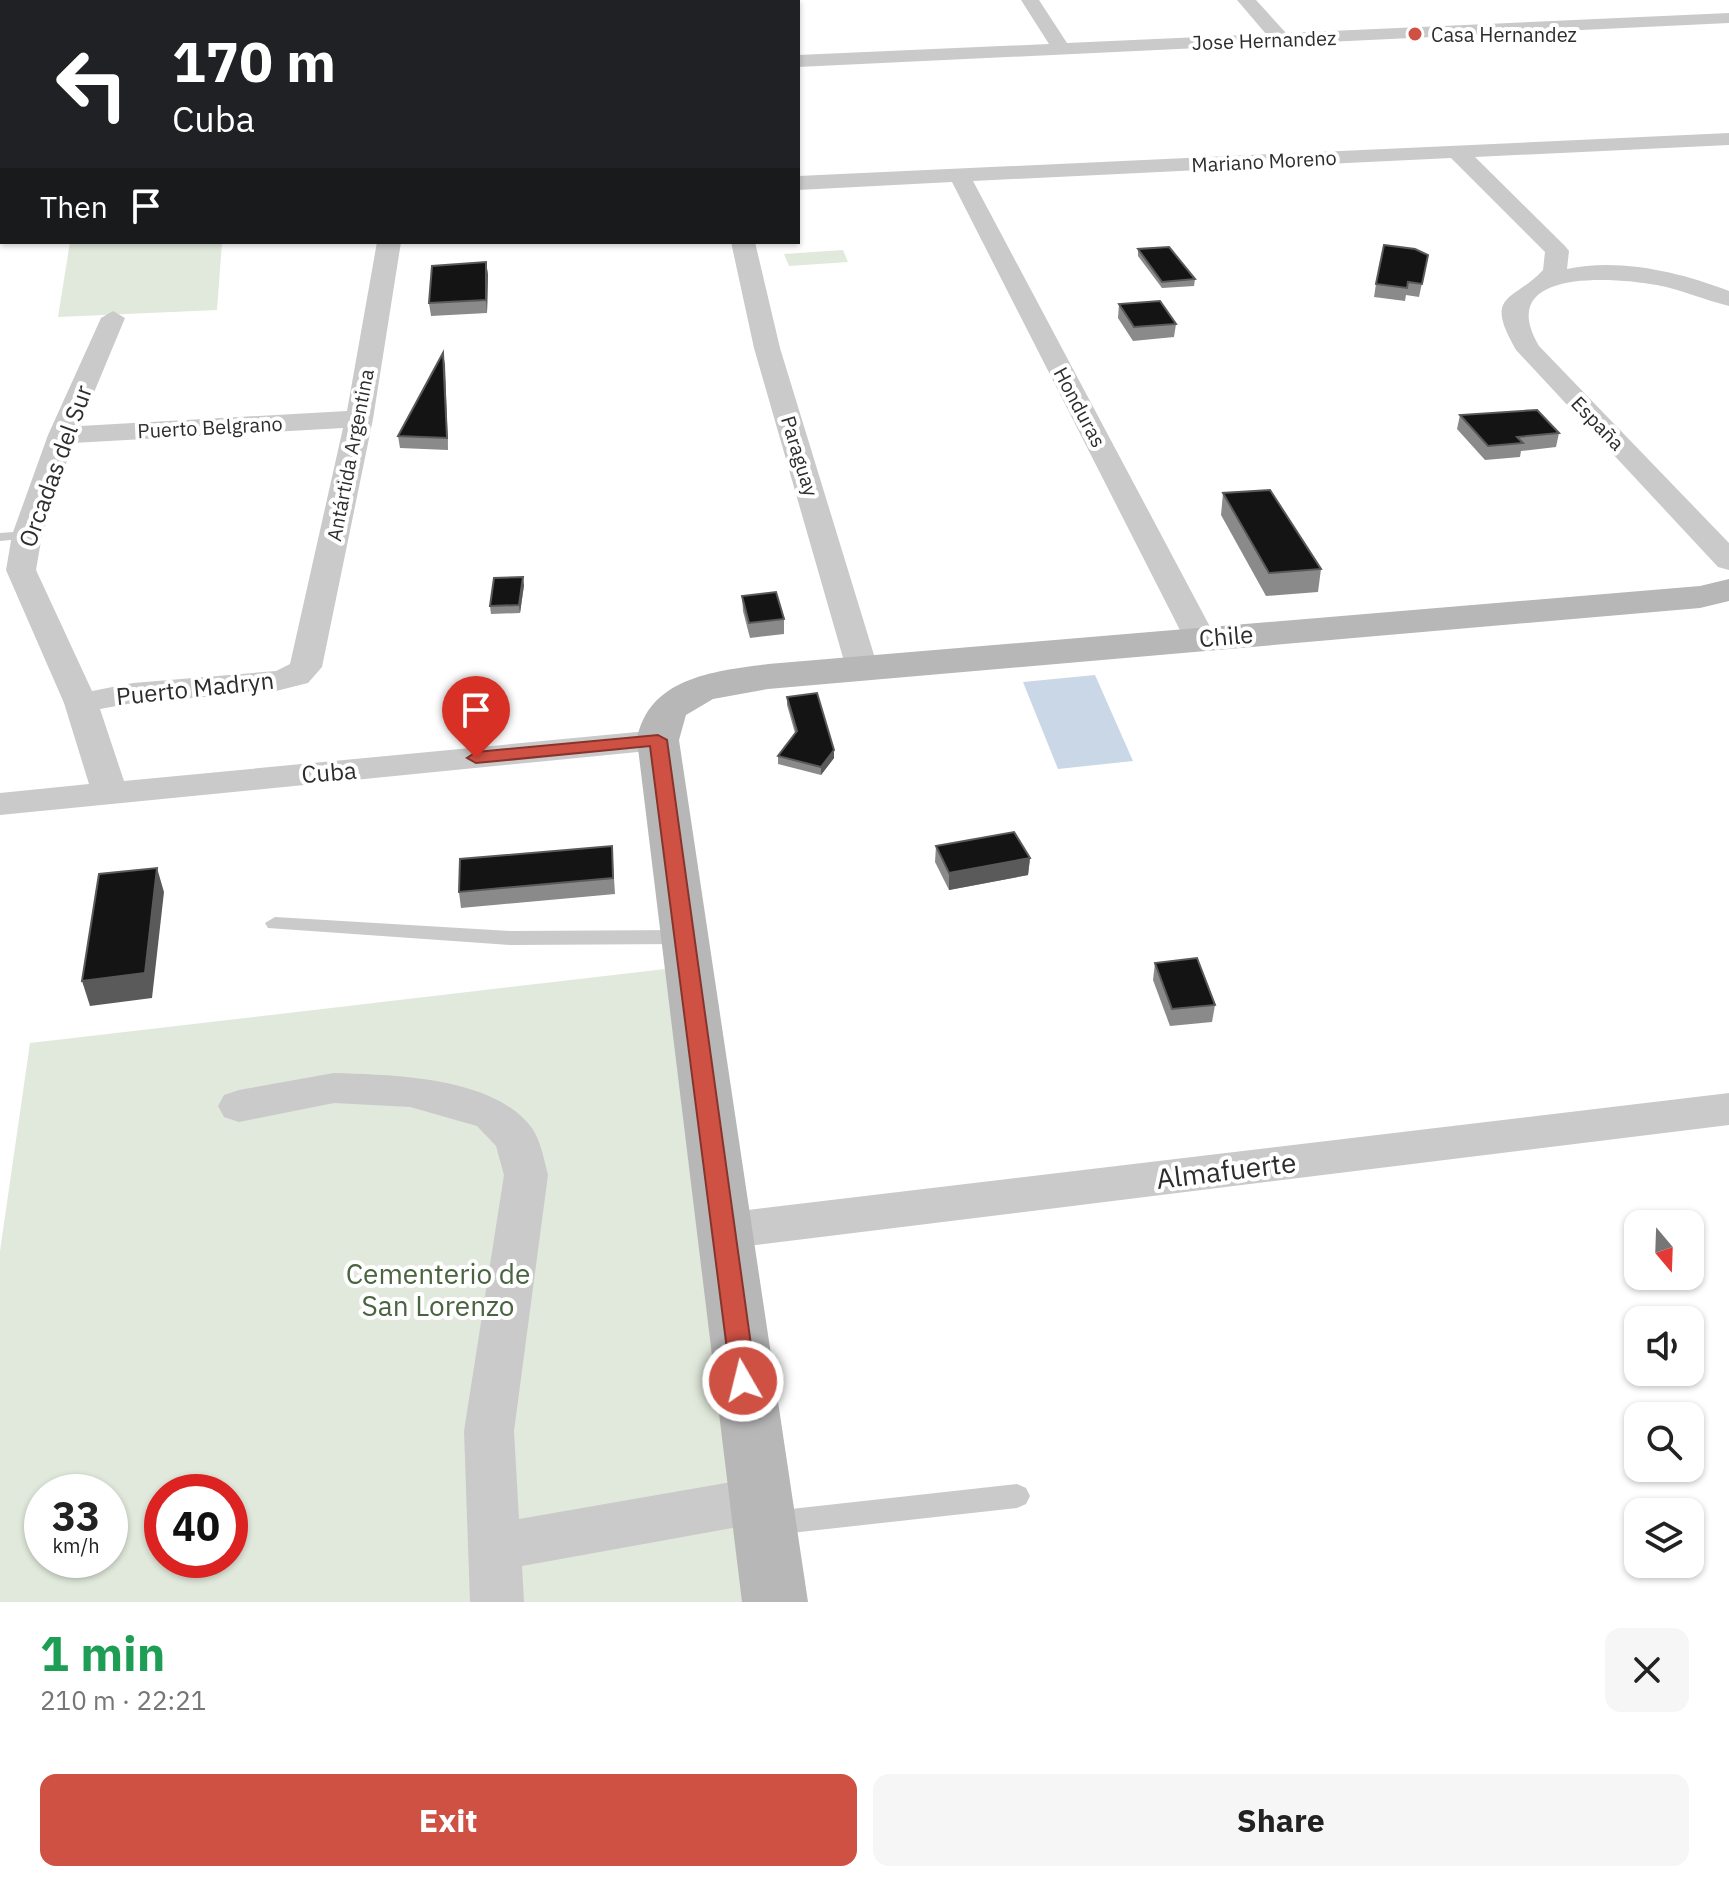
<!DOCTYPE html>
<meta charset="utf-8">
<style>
:root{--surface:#fff;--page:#f6f6f6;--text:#222;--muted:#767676;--accent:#cf5144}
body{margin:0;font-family:"IBM Plex Sans",sans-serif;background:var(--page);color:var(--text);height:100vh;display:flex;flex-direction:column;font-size:30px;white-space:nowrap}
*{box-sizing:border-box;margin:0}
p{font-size:26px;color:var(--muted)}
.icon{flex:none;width:44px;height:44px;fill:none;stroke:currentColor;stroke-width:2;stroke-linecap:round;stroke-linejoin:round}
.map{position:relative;height:1602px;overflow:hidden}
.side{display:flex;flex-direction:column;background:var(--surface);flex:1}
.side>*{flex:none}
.top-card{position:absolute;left:0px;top:0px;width:800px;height:244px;box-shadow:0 2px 6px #0004;background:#202124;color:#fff;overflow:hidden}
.needle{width:52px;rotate:161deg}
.tools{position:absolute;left:1624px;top:1210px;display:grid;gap:16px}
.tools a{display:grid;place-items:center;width:80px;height:80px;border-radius:16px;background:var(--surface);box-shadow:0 2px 6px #0004;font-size:40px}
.speed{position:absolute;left:24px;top:1474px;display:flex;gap:16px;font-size:40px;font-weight:700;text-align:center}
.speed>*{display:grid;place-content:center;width:104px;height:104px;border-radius:50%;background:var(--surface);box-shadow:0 2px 6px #0004;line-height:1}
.speed small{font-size:20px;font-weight:400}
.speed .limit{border:12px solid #d22;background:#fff;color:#111}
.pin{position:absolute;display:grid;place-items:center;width:68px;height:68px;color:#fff;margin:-82px -34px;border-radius:50% 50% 50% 0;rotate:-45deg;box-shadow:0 0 8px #0007}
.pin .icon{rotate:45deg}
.me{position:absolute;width:88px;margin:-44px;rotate:352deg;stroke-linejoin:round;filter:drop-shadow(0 0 6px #0008)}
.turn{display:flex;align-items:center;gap:28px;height:168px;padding:0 40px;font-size:36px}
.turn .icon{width:104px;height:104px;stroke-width:2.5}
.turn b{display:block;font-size:56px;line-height:68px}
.then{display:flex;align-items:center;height:76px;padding:0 40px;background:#0003;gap:16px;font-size:30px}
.round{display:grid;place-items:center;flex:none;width:84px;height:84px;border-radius:16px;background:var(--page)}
.overview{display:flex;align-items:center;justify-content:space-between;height:136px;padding:0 40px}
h1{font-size:48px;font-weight:800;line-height:60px;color:#1e9e55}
.button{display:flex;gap:16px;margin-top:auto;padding:16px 40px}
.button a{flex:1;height:92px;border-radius:16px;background:var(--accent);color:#fff;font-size:32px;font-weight:800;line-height:92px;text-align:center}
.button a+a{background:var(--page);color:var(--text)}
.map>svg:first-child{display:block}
.green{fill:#e1e9dc;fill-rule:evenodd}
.water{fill:#cad7e6}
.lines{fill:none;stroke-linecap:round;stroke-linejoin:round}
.lane{fill:#cacaca;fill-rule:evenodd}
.street{fill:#cacaca;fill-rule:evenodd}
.secondary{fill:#b7b7b7;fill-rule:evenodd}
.wall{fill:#8a8a8a}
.shaded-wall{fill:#5a5a5a}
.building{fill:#141414;stroke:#5a5a5a;stroke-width:2}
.route{fill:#cf5144;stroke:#87352c;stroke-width:2}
.poi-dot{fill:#cf5144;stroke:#fff;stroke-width:3}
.labels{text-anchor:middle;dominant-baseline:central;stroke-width:8;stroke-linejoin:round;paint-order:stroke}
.far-poi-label{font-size:20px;fill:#2d2d2d;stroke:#fff;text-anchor:start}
.far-street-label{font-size:20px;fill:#2d2d2d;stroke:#fff}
.street-label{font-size:24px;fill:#2d2d2d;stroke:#fff}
.near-street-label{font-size:28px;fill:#2d2d2d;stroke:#fff}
.near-park-label{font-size:28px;fill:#4a6340;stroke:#fff}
</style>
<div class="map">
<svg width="1729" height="1602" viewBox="0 0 1729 1602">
<rect width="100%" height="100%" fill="#fff"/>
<g class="green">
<polygon points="70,242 222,242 217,310 58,317"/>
<polygon points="843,250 848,262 789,266 784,254"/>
<path d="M691,966l84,636h-775v-351l30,-208zM42,1492h68v68h-68zM162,1492h68v68h-68z"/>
</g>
<polygon class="water" points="1095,675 1133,761 1058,769 1023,682"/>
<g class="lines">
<g class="lane">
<polygon points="27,531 32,532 32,538 0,541 0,533"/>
<polygon points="275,917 510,931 683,930 690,932 693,937 690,942 683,944 510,945 268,928 265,923"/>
<polygon points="1017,1484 1026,1488 1030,1496 1026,1504 1017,1508 773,1535 764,1531 760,1523 764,1515 773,1511"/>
</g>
<g class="street">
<rect x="471" y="0" width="18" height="2"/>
<polygon points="702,0 720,0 721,2 703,2"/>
<polygon points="1021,0 1039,0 1067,43 1266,34 1237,0 1256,0 1286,33 1729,13 1729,23 798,67 798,55 1049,44"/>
<polygon points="2,91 2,103 0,104 0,92"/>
<path d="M1729,133v12l-254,12 90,89 4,5 -2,18c53,-11 112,3 162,22v15c-24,-6 -47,-16 -72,-21 -44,-8 -164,-17 -118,61l190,197v27l-11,-3 -202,-217c-33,-57 -3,-48 27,-80l2,-18 -94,-94 -478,23 243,457 -5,7 -11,3 -11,-3 -5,-7 -232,-456 -154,8v-14z"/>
<rect x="0" y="214" width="2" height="14"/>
<path d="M377,242h24l-28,177 -51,248 -14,16 -32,8 -143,12 -33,6 24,72 534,-51 12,3 5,7 -5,7 -12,3 -658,65v-22l89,-9 -25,-81 -58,-133 6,-35 36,-100 53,-117 12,-7 12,7 -45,108 267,-15zM343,428l-53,236 -14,7 -143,12 -41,8 -56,-121 6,-35 31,-92z"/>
<polygon points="731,242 755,242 780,348 878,668 874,675 862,678 850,675 846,668 754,348"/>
<path d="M334,1073c59,2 159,3 198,55 9,13 12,32 16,47l-34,256 5,88 241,-42 18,7 8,16 -8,16 -18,7 -238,43 2,36h-54l-6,-171 40,-256 -8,-29 -19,-20 -67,-19 -76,-4 -95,19 -15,-5 -6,-11 6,-11 15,-5z"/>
<polygon points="1729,1093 1729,1125 723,1249 707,1244 700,1231 707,1218 723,1213"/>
</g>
<path class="secondary" d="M1729,579v22l-29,7 -932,81 -55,10 -27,16 -7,25 129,862h-66l-105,-862c11,-63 79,-69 131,-76l932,-78z"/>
</g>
<g class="wall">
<polygon points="1138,249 1195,279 1194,286 1162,288 1138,256"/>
<polygon points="1428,255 1419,297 1406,295 1405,301 1374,297 1376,284"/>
<polygon points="486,262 488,275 487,313 431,316 429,303"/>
<polygon points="1119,304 1176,324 1174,337 1133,341 1118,318"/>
<polygon points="443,353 448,450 400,448 398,436"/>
<polygon points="1460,415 1559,433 1556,447 1521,451 1520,457 1485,460 1457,429"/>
<polygon points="1223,493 1321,569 1318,592 1266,596 1221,515"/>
<polygon points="524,585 520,613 491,614 490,606"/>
<polygon points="742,596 784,619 784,634 750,638 743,611"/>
<polygon points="787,697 834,758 821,775 778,764 778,756 795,733 787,705"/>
<polygon points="612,846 615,894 461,908 459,892"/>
<polygon points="936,846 1030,858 1028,875 949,890 935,862"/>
<polygon points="1155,963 1215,1005 1212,1022 1170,1026 1153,980"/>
</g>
<g class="shaded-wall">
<polygon points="486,262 488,275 487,313 486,300"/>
<polygon points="443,353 445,365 448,450 447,438"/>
<polygon points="523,577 524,585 520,613 519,605"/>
<polygon points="834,750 834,758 821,775 821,767"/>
<polygon points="1030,858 1028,875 949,890 949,873"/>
<polygon points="157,868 164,892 152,998 90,1006 82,981"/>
</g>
<g class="building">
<polygon points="1384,245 1415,249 1428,255 1422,284 1408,282 1407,288 1376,284"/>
<polygon points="1169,247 1195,279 1162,282 1138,249"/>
<polygon points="486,262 486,300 429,303 432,266"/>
<polygon points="1160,301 1176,324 1134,327 1119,304"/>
<polygon points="443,353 447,438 398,436"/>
<polygon points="1537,410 1559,433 1517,437 1523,443 1488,446 1460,415"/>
<polygon points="1270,490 1321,569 1269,573 1223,493"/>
<polygon points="523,577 519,605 490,606 494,578"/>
<polygon points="776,592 784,619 749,623 742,596"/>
<polygon points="817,693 834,750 821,767 778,756 797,731 787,697"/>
<polygon points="1014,832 1030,858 949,873 936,846"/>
<polygon points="612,846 613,878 459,892 460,859"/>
<polygon points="157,868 145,973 82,981 99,874"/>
<polygon points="1197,958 1215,1005 1172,1009 1155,963"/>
</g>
<polygon class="route" points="658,735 667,740 756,1381 752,1388 743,1391 735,1388 731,1381 650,746 476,763 467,758 476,752"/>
<circle class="poi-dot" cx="1415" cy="34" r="8"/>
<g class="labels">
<g class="far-poi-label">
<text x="1431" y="34">Casa Hernandez</text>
</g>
<g class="far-street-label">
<text transform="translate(1264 40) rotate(-2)">Jose Hernandez</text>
<text transform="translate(1264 161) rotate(-3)">Mariano Moreno</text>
<text transform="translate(1080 407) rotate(62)">Honduras</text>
<text transform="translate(1598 423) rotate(46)">España</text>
<text transform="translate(210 427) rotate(-3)">Puerto Belgrano</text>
<text transform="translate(350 455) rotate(-79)">Antártida Argentina</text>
<text transform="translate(800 456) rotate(73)">Paraguay</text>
</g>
<g class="street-label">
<text transform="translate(55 466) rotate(-70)">Orcadas del Sur</text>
<text transform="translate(1226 636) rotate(-5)">Chile</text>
<text transform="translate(195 688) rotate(-6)">Puerto Madryn</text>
<text transform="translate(329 772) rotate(-5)">Cuba</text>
</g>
<g class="near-street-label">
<text transform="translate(1226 1170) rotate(-7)">Almafuerte</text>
</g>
<g class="near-park-label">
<text x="438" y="1273">Cementerio de<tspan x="438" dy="32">San Lorenzo</tspan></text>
</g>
</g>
</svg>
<div class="tools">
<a><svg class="needle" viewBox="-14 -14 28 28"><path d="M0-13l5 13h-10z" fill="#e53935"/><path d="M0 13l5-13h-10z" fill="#767676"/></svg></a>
<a><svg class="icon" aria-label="sound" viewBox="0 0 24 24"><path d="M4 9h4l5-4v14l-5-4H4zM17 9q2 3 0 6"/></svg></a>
<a><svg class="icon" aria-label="search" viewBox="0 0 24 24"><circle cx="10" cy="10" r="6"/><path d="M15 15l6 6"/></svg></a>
<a><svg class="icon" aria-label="layers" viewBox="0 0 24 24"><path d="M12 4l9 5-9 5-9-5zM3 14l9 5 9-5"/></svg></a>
</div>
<div class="speed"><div>33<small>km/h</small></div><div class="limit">40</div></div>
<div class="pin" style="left:476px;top:758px;background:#d93025"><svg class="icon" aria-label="arrive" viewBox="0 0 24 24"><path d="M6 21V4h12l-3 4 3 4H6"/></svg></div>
<svg class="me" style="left:743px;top:1381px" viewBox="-20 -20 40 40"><circle r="17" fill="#cf5144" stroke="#fff" stroke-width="3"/><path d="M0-11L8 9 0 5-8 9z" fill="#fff"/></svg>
<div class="top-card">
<div class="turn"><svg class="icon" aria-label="left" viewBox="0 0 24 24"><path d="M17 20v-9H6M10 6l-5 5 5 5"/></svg><div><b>170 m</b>Cuba</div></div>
<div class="then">Then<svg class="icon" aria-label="arrive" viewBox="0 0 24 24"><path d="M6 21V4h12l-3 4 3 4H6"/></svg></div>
</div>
</div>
<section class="side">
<div class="overview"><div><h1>1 min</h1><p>210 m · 22:21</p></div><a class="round"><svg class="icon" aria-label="close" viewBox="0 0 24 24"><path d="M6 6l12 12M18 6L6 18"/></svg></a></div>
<div class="button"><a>Exit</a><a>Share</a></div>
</section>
